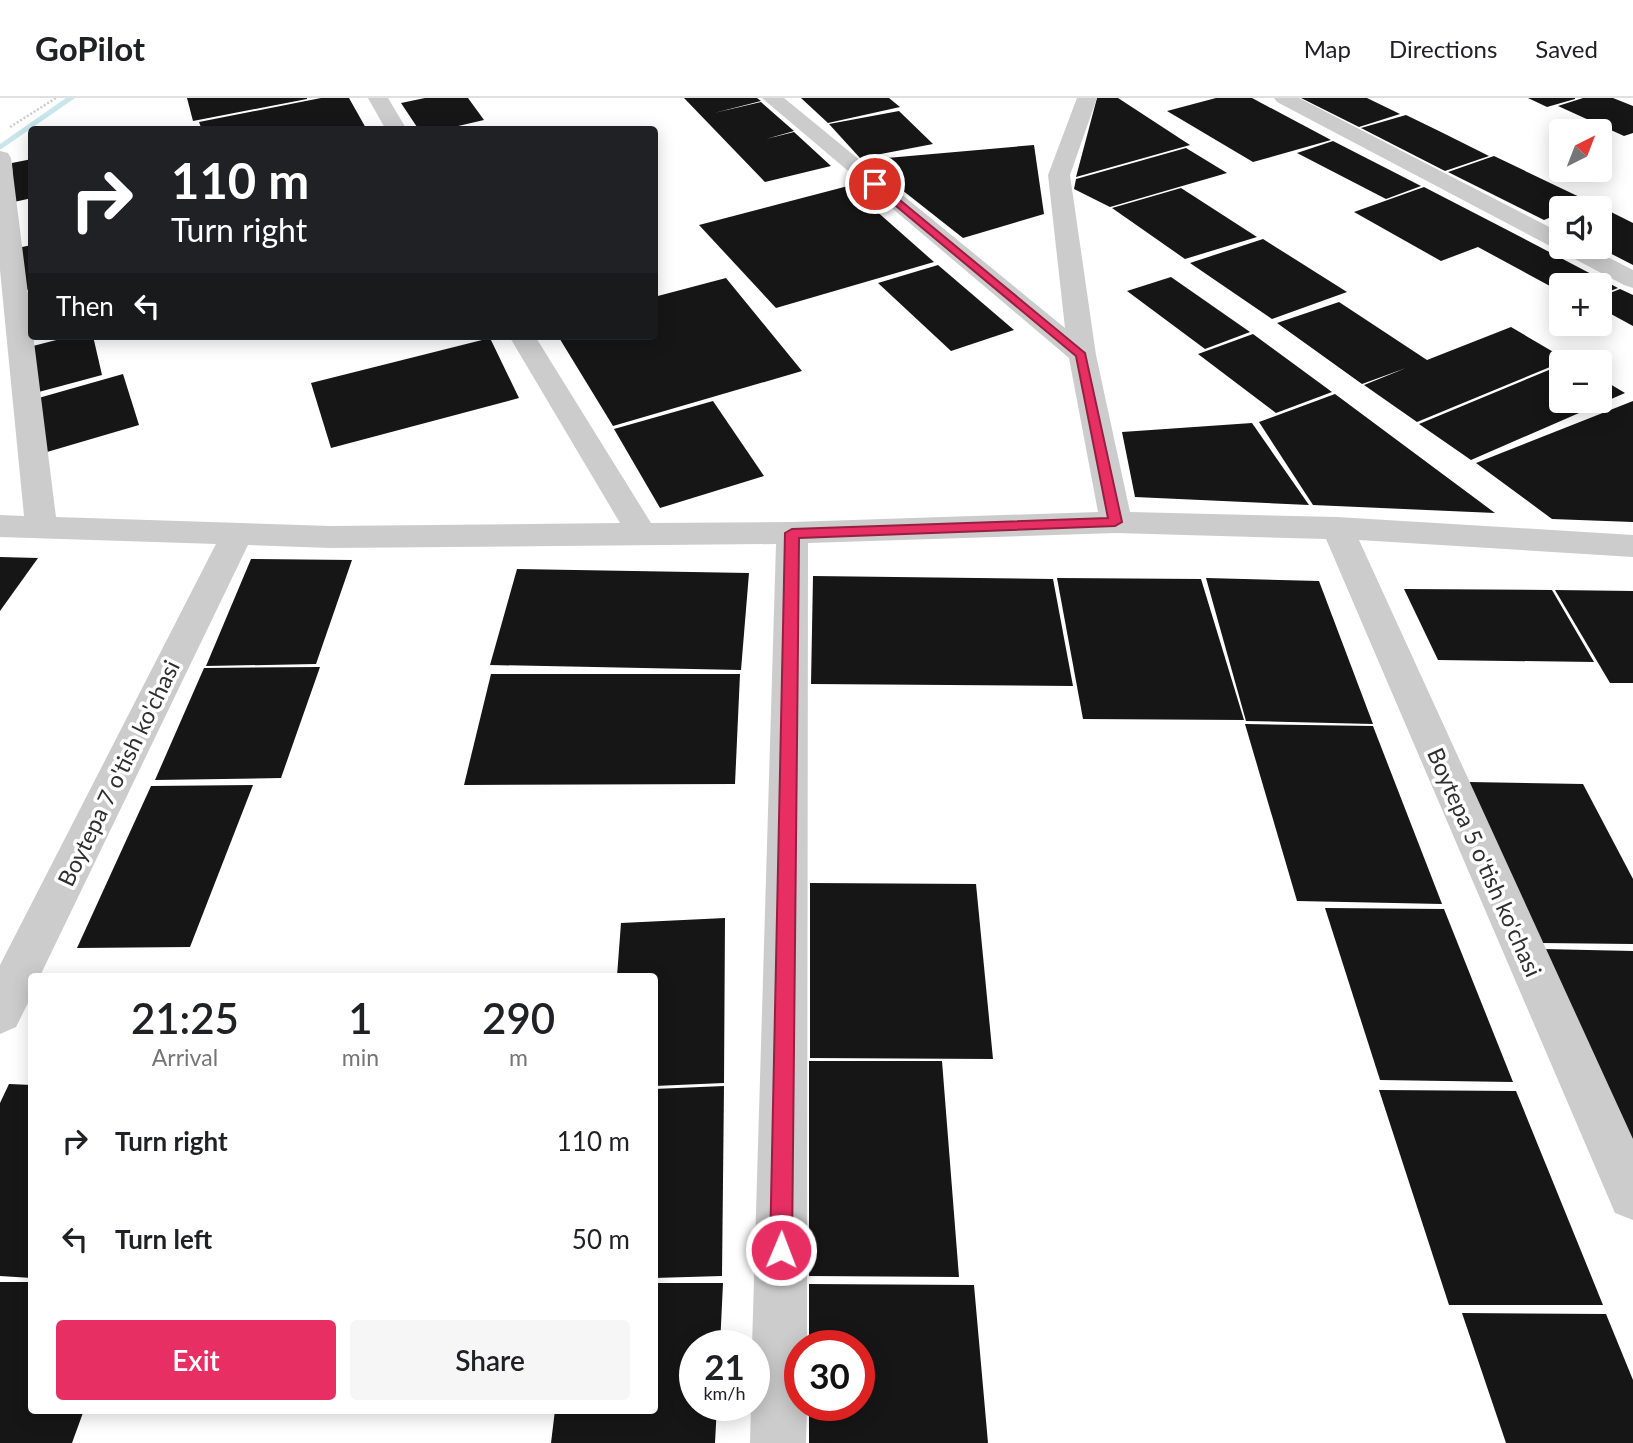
<!DOCTYPE html>
<meta charset="utf-8">
<style>
:root{--surface:#fff;--page:#f6f6f6;--text:#202124;--muted:#757577;--line:#e0e0e0;--accent:#e82f64}
body{margin:0;font-family:Lato,sans-serif;background:var(--page);color:var(--text);height:100vh;display:flex;flex-direction:column;font-size:26px;white-space:nowrap}
*{box-sizing:border-box;margin:0}
p{font-size:23px;color:var(--muted)}
.icon{flex:none;width:38px;height:38px;fill:none;stroke:currentColor;stroke-width:2;stroke-linecap:round;stroke-linejoin:round}
.map{position:relative;flex:1;overflow:hidden}
.drawer{position:absolute;left:28px;top:875px;width:630px;height:441px;display:flex;flex-direction:column;background:var(--surface);border-radius:7px;box-shadow:0 4px 18px #0003}
.drawer>*{flex:none}
.hud{position:absolute;left:28px;top:28px;width:630px;height:214px;border-radius:7px;box-shadow:0 4px 18px #0003;background:#202124;color:#fff;overflow:hidden}
.needle{width:46px;rotate:42deg}
.fabs{position:absolute;left:1549px;top:21px;display:grid;gap:14px}
.fabs a{display:grid;place-items:center;width:63px;height:63px;border-radius:7px;background:var(--surface);box-shadow:0 4px 18px #0003;font-size:35px}
.speed{position:absolute;left:679px;top:1232px;display:flex;gap:14px;font-size:35px;font-weight:700;text-align:center}
.speed>*{display:grid;place-content:center;width:91px;height:91px;border-radius:50%;background:var(--surface);box-shadow:0 4px 18px #0003;line-height:1}
.speed small{font-size:18px;font-weight:400}
.speed .limit{border:10px solid #d22;background:#fff;color:#111}
.pin{position:absolute;display:grid;place-items:center;width:60px;height:60px;color:#fff;margin:-30px;border:4px solid #fff;border-radius:50%;box-shadow:0 2px 7px #0007}
.me{position:absolute;width:77px;margin:-38px;rotate:1deg;stroke-linejoin:round;filter:drop-shadow(0 0 5px #0008)}
.turn{display:flex;align-items:center;gap:24px;height:147px;padding:0 28px;font-size:32px}
.turn .icon{width:91px;height:91px;stroke-width:2.5}
.turn b{display:block;font-size:49px;line-height:60px}
.then{display:flex;align-items:center;height:66px;padding:0 28px;background:#0003;gap:14px;font-size:26px}
.eta{display:flex;justify-content:space-evenly;align-items:center;height:119px;text-align:center}
.eta b{font-size:42px;font-weight:600;line-height:49px}
.button{display:flex;gap:14px;margin-top:auto;padding:14px 28px}
.button a{flex:1;height:80px;border-radius:7px;background:var(--accent);color:#fff;font-size:28px;font-weight:600;line-height:80px;text-align:center}
.button a+a{background:var(--page);color:var(--text)}
ul{padding:0;list-style:none}
li{display:flex;align-items:center;gap:21px;height:98px;padding:0 28px}
li div{flex:1}
li b{display:block;font-size:26px}
li em{font-style:normal}
header{display:flex;align-items:center;gap:42px;box-sizing:border-box;height:98px;padding:0 35px;background:var(--surface);border-bottom:2px solid var(--line)}
header strong{font-size:33px}
nav{display:flex;gap:38px;margin-inline-start:auto;font-size:24px}
.map>svg:first-child{display:block}
.lines{fill:none;stroke-linecap:round;stroke-linejoin:round}
.stream{fill:#c8e6ec;fill-rule:evenodd}
.building{fill:#161616}
.path{stroke:#ccc;stroke-width:2.5;stroke-dasharray:2 2;stroke-linecap:butt}
.street{fill:#ccc;fill-rule:evenodd}
.route{fill:#e82f64;stroke:#971f41;stroke-width:2}
.labels{text-anchor:middle;dominant-baseline:central;stroke-width:7;stroke-linejoin:round;paint-order:stroke}
.street-label{font-size:23px;fill:#2f2f2f;stroke:#fff}
</style>
<header>
<strong>GoPilot</strong>
<nav><a>Map</a><a>Directions</a><a>Saved</a></nav>
</header>
<div class="map">
<svg width="1633" height="1345" viewBox="0 0 1633 1345">
<rect width="100%" height="100%" fill="#fff"/>
<g class="lines">
<polygon class="stream" points="66,0 75,0 0,52 0,46"/>
</g>
<g class="building">
<polygon points="187,0 307,0 307,1 193,23"/>
<polygon points="321,0 349,0 367,32 202,32 199,24"/>
<polygon points="425,0 468,0 484,22 441,32 419,32 401,5"/>
<polygon points="684,0 757,0 761,3 714,15 761,4 794,33 766,41 794,34 831,68 765,84"/>
<polygon points="801,0 889,0 900,9 828,25"/>
<polygon points="1097,0 1118,0 1190,47 1076,79"/>
<polygon points="1216,0 1252,0 1331,42 1253,64 1167,13"/>
<polygon points="1301,0 1367,0 1400,16 1359,29"/>
<polygon points="1528,0 1575,0 1575,1 1547,9"/>
<polygon points="1583,0 1613,0 1633,8 1633,35 1624,38 1558,8"/>
<polygon points="899,13 933,46 860,60 829,26"/>
<polygon points="1406,17 1441,34 1489,58 1445,73 1361,30"/>
<polygon points="1333,43 1421,88 1386,101 1297,55"/>
<polygon points="1034,47 1044,116 963,140 864,62"/>
<polygon points="1186,50 1227,75 1110,109 1074,91 1076,81"/>
<polygon points="1494,58 1590,104 1574,110 1561,110 1561,115 1544,122 1448,74"/>
<polygon points="32,61 32,100 14,104 12,65"/>
<polygon points="848,88 934,164 776,210 699,127"/>
<polygon points="1424,89 1515,136 1618,190 1600,197 1600,187 1561,187 1561,194 1478,149 1441,163 1354,114"/>
<polygon points="1181,90 1257,139 1185,161 1112,110"/>
<polygon points="1595,106 1633,125 1633,167 1600,150 1600,110 1585,110"/>
<polygon points="1263,141 1347,194 1272,221 1190,165"/>
<polygon points="32,147 32,191 22,193 22,149"/>
<polygon points="938,167 1014,232 951,253 878,185"/>
<polygon points="1171,179 1250,234 1205,251 1127,193"/>
<polygon points="726,180 802,273 613,328 558,238 654,238 654,199"/>
<polygon points="1620,191 1633,197 1633,228 1600,210 1600,199"/>
<polygon points="1339,204 1427,262 1511,229 1567,262 1417,324 1364,287 1406,270 1362,286 1277,225"/>
<polygon points="1253,236 1332,294 1276,315 1198,256"/>
<polygon points="72,238 93,238 102,277 35,295 29,249"/>
<polygon points="490,240 519,300 331,350 311,285"/>
<polygon points="1561,267 1561,303 1600,303 1600,280 1625,295 1471,362 1419,326"/>
<polygon points="123,276 139,327 47,354 35,301"/>
<polygon points="1335,296 1495,415 1313,407 1259,324"/>
<polygon points="713,303 764,378 660,410 614,331"/>
<polygon points="1633,303 1633,424 1552,421 1476,365"/>
<polygon points="1252,325 1309,407 1135,399 1122,334"/>
<polygon points="0,459 38,460 0,513"/>
<polygon points="251,461 352,462 316,566 206,568"/>
<polygon points="517,471 749,475 741,572 490,567"/>
<polygon points="813,478 1053,481 1073,588 811,586"/>
<polygon points="1057,480 1201,481 1244,622 1083,621"/>
<polygon points="1206,480 1319,483 1373,626 1246,623"/>
<polygon points="1404,491 1552,492 1594,564 1438,562"/>
<polygon points="1555,492 1633,493 1633,585 1610,585"/>
<polygon points="320,569 281,680 155,682 204,570"/>
<polygon points="491,576 740,576 735,686 464,687"/>
<polygon points="1245,626 1373,628 1442,806 1297,803"/>
<polygon points="1469,684 1583,686 1633,781 1633,846 1540,845"/>
<polygon points="253,687 190,849 77,850 151,688"/>
<polygon points="810,785 976,786 993,961 810,960"/>
<polygon points="1325,810 1444,811 1513,984 1380,982"/>
<polygon points="725,820 724,985 654,988 654,878 617,878 621,825"/>
<polygon points="1543,851 1633,853 1633,1059"/>
<polygon points="809,963 942,963 959,1179 809,1178"/>
<polygon points="9,986 32,987 32,1180 0,1178 0,1005"/>
<polygon points="724,988 722,1178 654,1180 654,991"/>
<polygon points="1379,992 1516,993 1603,1207 1449,1207"/>
<polygon points="0,1184 32,1184 32,1312 84,1312 72,1345 0,1345"/>
<polygon points="654,1185 723,1185 720,1248 695,1248 695,1307 717,1307 715,1345 551,1345 555,1312 654,1312"/>
<polygon points="809,1186 974,1187 988,1345 809,1345 809,1307 859,1307 859,1248 809,1248"/>
<polygon points="1462,1215 1606,1216 1633,1282 1633,1345 1506,1345"/>
</g>
<g class="lines">
<polyline class="path" points="10,29 56,0"/>
<g class="street">
<polygon points="368,0 388,0 407,32 386,32"/>
<polygon points="762,0 784,0 1065,230 1048,77 1077,0 1097,0 1070,77 1096,257 1130,414 1337,419 1633,437 1633,459 1359,442 1633,1041 1633,1122 1615,1115 1326,441 1116,435 808,445 807,1248 800,1248 800,1307 807,1307 806,1345 750,1345 751,1307 754,1307 752,1248 776,446 330,450 248,447 40,878 32,878 32,897 16,929 0,936 0,867 216,446 0,439 0,417 24,418 0,172 0,53 8,55 11,60 56,419 330,428 620,425 509,238 535,238 651,425 792,424 1098,414 1069,260"/>
<polygon points="1274,0 1299,0 1561,135 1561,149 1588,149 1633,172 1633,190 1624,187 1277,4"/>
</g>
</g>
<polygon class="route" points="872,84 878,84 1085,255 1122,424 1115,428 799,440 792,1152 788,1160 781,1163 773,1160 770,1152 785,435 792,431 1108,420 1076,258 872,88"/>
<g class="labels">
<g class="street-label">
<text transform="translate(118 675) rotate(-64)">Boytepa 7 o'tish ko'chasi</text>
<text transform="translate(1485 764) rotate(66)">Boytepa 5 o'tish ko'chasi</text>
</g>
</g>
</svg>
<div class="fabs">
<a><svg class="needle" viewBox="-14 -14 28 28"><path d="M0-13l5 13h-10z" fill="#e53935"/><path d="M0 13l5-13h-10z" fill="#757577"/></svg></a>
<a><svg class="icon" aria-label="sound" viewBox="0 0 24 24"><path d="M4 9h4l5-4v14l-5-4H4zM17 9q2 3 0 6"/></svg></a>
<a>+</a>
<a>−</a>
</div>
<div class="speed"><div>21<small>km/h</small></div><div class="limit">30</div></div>
<div class="pin" style="left:875px;top:86px;background:#d93025"><svg class="icon" aria-label="arrive" viewBox="0 0 24 24"><path d="M6 21V4h12l-3 4 3 4H6"/></svg></div>
<svg class="me" style="left:781px;top:1152px" viewBox="-20 -20 40 40"><circle r="17" fill="#e82f64" stroke="#fff" stroke-width="3"/><path d="M0-11L8 9 0 5-8 9z" fill="#fff"/></svg>
<div class="hud">
<div class="turn"><svg class="icon" aria-label="right" viewBox="0 0 24 24"><path d="M7 20v-9h11M14 6l5 5-5 5"/></svg><div><b>110 m</b>Turn right</div></div>
<div class="then">Then<svg class="icon" aria-label="left" viewBox="0 0 24 24"><path d="M17 20v-9H6M10 6l-5 5 5 5"/></svg></div>
</div>
<section class="drawer">
<div class="eta">
<div><b>21:25</b><p>Arrival</p></div>
<div><b>1</b><p>min</p></div>
<div><b>290</b><p>m</p></div>
</div>
<ul>
<li><svg class="icon" aria-label="right" viewBox="0 0 24 24"><path d="M7 20v-9h11M14 6l5 5-5 5"/></svg><div><b>Turn right</b></div><em>110 m</em></li>
<li><svg class="icon" aria-label="left" viewBox="0 0 24 24"><path d="M17 20v-9H6M10 6l-5 5 5 5"/></svg><div><b>Turn left</b></div><em>50 m</em></li>
</ul>
<div class="button"><a>Exit</a><a>Share</a></div>
</section>
</div>
